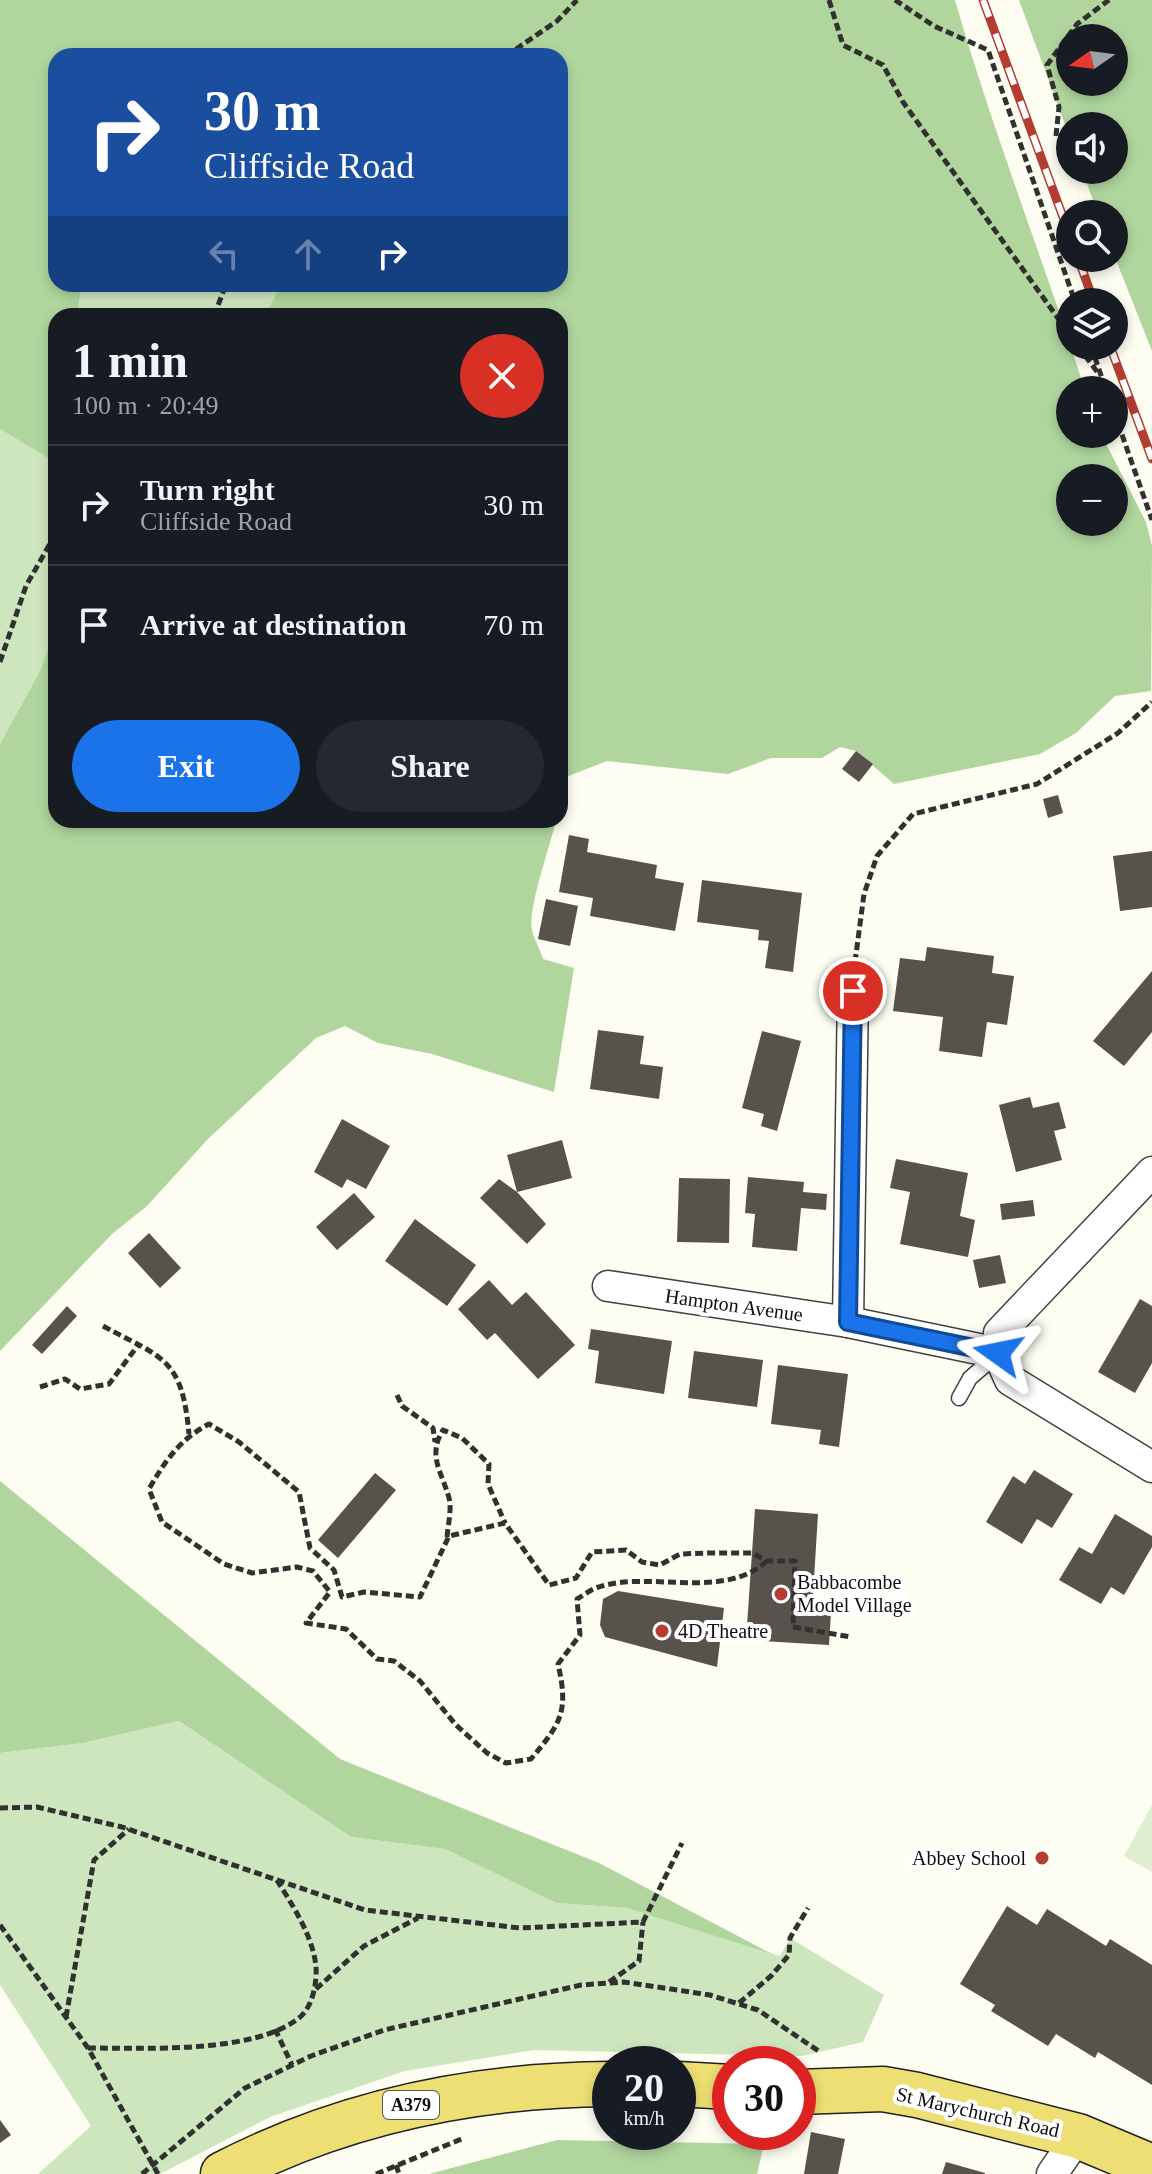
<!DOCTYPE html>
<meta charset="utf-8">
<style>
:root{--surface:#171b24;--page:#242831;--text:#f1f3f6;--muted:#9ea1a6;--line:#363941;--accent:#1a73e8}
body{margin:0;font-family:Georgia,serif;background:var(--page);color:var(--text);height:100vh;display:flex;flex-direction:column;font-size:30px;white-space:nowrap}
*{box-sizing:border-box;margin:0}
p{font-size:26px;color:var(--muted)}
.icon{flex:none;width:44px;height:44px;fill:none;stroke:currentColor;stroke-width:2;stroke-linecap:round;stroke-linejoin:round}
.map{position:relative;flex:1;overflow:hidden}
.details{position:absolute;left:48px;top:308px;width:520px;height:520px;display:flex;flex-direction:column;background:var(--surface);border-radius:24px;box-shadow:0 4px 12px #0003}
.details>*{flex:none}
.guide{position:absolute;left:48px;top:48px;width:520px;height:244px;border-radius:24px;box-shadow:0 4px 12px #0003;background:#1a4fa0;color:#fff;overflow:hidden}
.needle{width:52px;rotate:256deg}
.tools{position:absolute;left:1056px;top:24px;display:grid;gap:16px}
.tools a{display:grid;place-items:center;width:72px;height:72px;border-radius:50%;background:var(--surface);box-shadow:0 4px 12px #0003;font-size:40px}
.speed{position:absolute;left:592px;top:2046px;display:flex;gap:16px;font-size:40px;font-weight:700;text-align:center}
.speed>*{display:grid;place-content:center;width:104px;height:104px;border-radius:50%;background:var(--surface);box-shadow:0 4px 12px #0003;line-height:1}
.speed small{font-size:20px;font-weight:400}
.speed .limit{border:12px solid #d22;background:#fff;color:#111}
.pin{position:absolute;display:grid;place-items:center;width:68px;height:68px;color:#fff;margin:-34px;border:4px solid #fff;border-radius:50%;box-shadow:0 2px 8px #0007}
.me{position:absolute;width:88px;margin:-44px;rotate:282deg;stroke-linejoin:round;filter:drop-shadow(0 0 6px #0008)}
.turn{display:flex;align-items:center;gap:28px;height:168px;padding:0 24px;font-size:36px}
.turn .icon{width:104px;height:104px;stroke-width:2.5}
.turn b{display:block;font-size:56px;line-height:68px}
.lanes{display:flex;align-items:center;height:76px;padding:0 24px;background:#0003;justify-content:center;gap:40px;direction:ltr}
.lanes .off{opacity:.35}
.round{display:grid;place-items:center;flex:none;width:84px;height:84px;border-radius:42px;background:var(--page)}
.summary{display:flex;align-items:center;justify-content:space-between;height:136px;padding:0 24px}
h1{font-size:48px;font-weight:700;line-height:60px}
.action{display:flex;gap:16px;margin-top:auto;padding:16px 24px}
.action a{flex:1;height:92px;border-radius:48px;background:var(--accent);color:#fff;font-size:32px;font-weight:700;line-height:92px;text-align:center}
.action a+a{background:var(--page);color:var(--text)}
ul{padding:0;list-style:none}
li{display:flex;align-items:center;gap:24px;height:120px;padding:0 24px;border-top:2px solid var(--line)}
li div{flex:1}
li b{display:block;font-size:30px}
li em{font-style:normal}
.map>svg:first-child{display:block}
.green{fill:#cee6be}
.forest{fill:#b0d69e;fill-rule:evenodd}
.pitch{fill:#dfeecf}
.building{fill:#57524c}
.lines{fill:none;stroke-linecap:round;stroke-linejoin:round}
.service-casing{stroke:#424242;stroke-width:17}
.minor-casing{stroke:#424242;stroke-width:33}
.primary-casing{stroke:#202020;stroke-width:47}
.path{stroke:#313131;stroke-width:5;stroke-dasharray:8 4;stroke-linecap:butt}
.service{stroke:#fff;stroke-width:14}
.minor{stroke:#fff;stroke-width:30}
.primary{stroke:#eddf73;stroke-width:44}
.rail-casing{stroke:#b43c32;stroke-width:9}
.rail{stroke:#fff;stroke-width:6;stroke-dasharray:18;stroke-linecap:butt}
.route-casing{stroke:#114b97;stroke-width:20}
.route{stroke:#1a73e8;stroke-width:14}
.poi-dot{fill:#b43c32;stroke:#fff;stroke-width:3}
.labels{text-anchor:middle;dominant-baseline:central;stroke-width:8;stroke-linejoin:round;paint-order:stroke}
.shield{fill:#fff;stroke:#575757;stroke-width:2}
.shield-label{font-size:18px;font-weight:bold;fill:#0f0f0f}
.street-label{font-size:20px;fill:#0f0f0f;stroke:#fff}
.poi-label{font-size:20px;fill:#0f0f0f;stroke:#fff;text-anchor:start}
</style>
<div class="map">
<svg width="1152" height="2174" viewBox="0 0 1152 2174">
<rect width="100%" height="100%" fill="#fefdf2"/>
<g class="green">
<polygon points="82,284 281,284 265,316 77,316"/>
<polygon points="0,429 56,463 56,628 41,669 0,744"/>
<polygon points="179,1721 351,1837 445,1849 556,1903 627,1908 780,1956 790,1938 884,1995 863,2042 802,2056 534,2050 405,2071 270,2117 160,2174 38,2174 91,2126 0,1985 0,1753 83,1743"/>
</g>
<g class="forest">
<path d="M0,0h955c38,132 88,259 130,390h-15v44h31l45,88 6,24 -1,145 -36,5 -39,37 -36,21 -146,30 -38,-33 -16,-4 -18,11h-51l-43,16 -121,-13 -41,16 -6,26v-487h-295l16,-32h279v-228h-504v228h26l-5,32h-21v147l-56,-34zM1070,478h44v44h-44z"/>
<path d="M1019,0h133v351l-38,-96v-41h-16l-16,-44h32v-44h-44v12zM1070,38h44v44h-44z"/>
<path d="M56,628v192h500c-5,24 -29,90 -24,110 2,9 8,19 11,29l31,9 -20,124 -122,-38 -54,-11 -33,-17 -29,12 -108,101 -61,67 -35,28 -112,117v-607l41,-75z"/>
<polygon points="0,1481 340,1759 599,1863 772,1954 627,1908 556,1903 445,1849 351,1837 179,1721 83,1743 0,1753"/>
<polygon points="557,2140 764,2144 757,2174 429,2174"/>
</g>
<polygon class="pitch" points="1152,1805 1152,1872 1124,1856"/>
<g class="building">
<polygon points="856,751 873,764 859,782 842,769"/>
<polygon points="1058,795 1063,813 1048,818 1043,799"/>
<polygon points="569,835 589,839 587,852 657,865 655,878 684,883 675,931 590,916 593,898 559,892"/>
<polygon points="1152,851 1152,907 1120,911 1113,856"/>
<polygon points="702,880 802,893 793,972 765,968 769,941 758,940 759,930 697,922"/>
<polygon points="546,899 578,906 570,946 538,939"/>
<polygon points="927,947 994,956 992,973 1014,976 1007,1025 987,1022 982,1057 939,1051 943,1017 893,1011 900,958 925,961"/>
<polygon points="1152,971 1152,1032 1124,1066 1093,1041"/>
<polygon points="598,1030 644,1036 640,1064 663,1067 659,1099 590,1089"/>
<polygon points="762,1031 801,1041 777,1131 761,1126 764,1114 742,1108"/>
<polygon points="1030,1097 1033,1108 1059,1102 1066,1128 1054,1131 1062,1160 1016,1172 999,1105"/>
<polygon points="342,1119 390,1146 366,1189 347,1179 342,1188 314,1172"/>
<polygon points="562,1140 572,1178 517,1192 507,1155"/>
<polygon points="896,1159 968,1173 960,1216 975,1220 968,1257 900,1244 910,1192 890,1188"/>
<polygon points="748,1177 804,1182 803,1192 827,1194 826,1210 801,1208 797,1251 752,1247 755,1214 745,1213"/>
<polygon points="679,1178 730,1179 729,1243 677,1242"/>
<polygon points="499,1179 517,1192 546,1224 527,1244 480,1198"/>
<polygon points="354,1193 375,1217 337,1250 316,1227"/>
<polygon points="1033,1200 1035,1216 1002,1220 1000,1204"/>
<polygon points="415,1219 476,1265 447,1306 385,1261"/>
<polygon points="149,1233 181,1268 160,1288 128,1253"/>
<polygon points="1000,1255 1006,1283 979,1288 973,1260"/>
<polygon points="489,1280 512,1305 526,1292 575,1345 538,1379 495,1333 487,1340 458,1309"/>
<polygon points="1140,1299 1152,1306 1152,1363 1135,1393 1098,1372"/>
<polygon points="67,1306 77,1316 42,1354 32,1345"/>
<polygon points="591,1329 672,1341 664,1394 595,1383 599,1351 588,1349"/>
<polygon points="694,1351 763,1360 757,1407 688,1398"/>
<polygon points="778,1365 848,1374 839,1447 819,1444 821,1430 771,1424"/>
<polygon points="1034,1470 1073,1494 1052,1528 1037,1519 1022,1544 986,1522 1013,1476 1025,1484"/>
<polygon points="375,1473 396,1490 338,1558 318,1540"/>
<polygon points="755,1509 818,1514 812,1611 831,1612 829,1645 746,1640"/>
<polygon points="1115,1514 1152,1536 1152,1547 1124,1595 1111,1587 1101,1604 1059,1580 1079,1547 1092,1554"/>
<polygon points="618,1591 724,1608 717,1667 605,1637 600,1625 603,1599"/>
<polygon points="1007,1906 1037,1925 1047,1909 1106,1946 1110,1939 1152,1965 1152,2085 1098,2052 1095,2058 1056,2034 1048,2046 991,2011 995,2005 960,1984"/>
<polygon points="0,2120 11,2135 0,2143"/>
<polygon points="811,2132 845,2139 838,2174 804,2174"/>
<polygon points="946,2162 985,2173 985,2174 942,2174"/>
</g>
<g class="lines">
<defs>
<polyline id="service" points="959,1398 970,1378 998,1354"/>
<g id="minor">
<polyline points="1152,1172 999,1333 998,1353 1010,1380 1152,1467"/>
<polyline points="608,1286 848,1322 998,1353"/>
<polyline points="848,1322 853,991"/>
<polyline points="1052,2174 1078,2136"/>
</g>
<g id="primary">
<polyline points="678,2084 730,2087"/>
<polyline points="798,2092 883,2089 917,2095 1078,2136 1152,2167"/>
<path d="M223,2174c120,-62 252,-89 387,-90"/>
</g>
</defs>
<use href="#service" class="service-casing"/>
<use href="#minor" class="minor-casing"/>
<use href="#primary" class="primary-casing"/>
<g class="path">
<polyline points="829,0 843,45 883,65 903,102 1070,335"/>
<polyline points="895,0 934,26 988,50 1075,302"/>
<polyline points="506,56 557,21 577,0"/>
<polyline points="1056,136 1059,107 1047,65 1077,24 1109,0"/>
<polyline points="214,316 226,284"/>
<polyline points="1078,346 1098,373"/>
<polyline points="1091,346 1106,390"/>
<polyline points="1114,412 1152,520"/>
<polyline points="0,662 26,586 56,533"/>
<polyline points="855,962 864,894 877,856 913,814 1037,784 1118,733 1152,702"/>
<path d="M103,1326c61,33 79,32 86,108"/>
<polyline points="40,1387 65,1379 80,1389 109,1384 139,1344"/>
<polyline points="397,1395 402,1406 433,1428 435,1442"/>
<path d="M447,1537c1,-12 5,-28 2,-39 -7,-26 -22,-42 -6,-68l19,8 27,26 -1,20 17,39"/>
<path d="M767,1561c-44,40 -118,9 -168,26 -8,2 -15,8 -22,12l3,36 -22,29c11,48 3,59 -27,95l-25,4 -19,-10 -31,-28 -36,-44 -26,-20 -17,-2 -31,-30 -40,-6 24,-31 -17,-21 -16,-4 -45,6 -28,-9 -62,-42 -13,-33c16,-28 31,-50 60,-65l30,18 60,50 11,56 24,22 8,27 22,-5 56,5 29,-61 56,-13 44,62 27,-7 16,-26 34,-2 16,12 18,3 20,-11 28,-1h44l15,8h28l-2,66 58,10"/>
<polyline points="0,1808 37,1807 122,1827 365,1910 520,1928 643,1922 682,1843"/>
<polyline points="0,1925 88,2048 158,2174"/>
<polyline points="609,1982 639,1961 643,1922"/>
<polyline points="316,1989 364,1946 418,1918"/>
<polyline points="739,2003 771,1976 789,1955 790,1938 808,1908"/>
<polyline points="66,2017 94,1860 129,1829"/>
<polyline points="275,2029 292,2065"/>
<path d="M88,2048c57,0 165,6 211,-30 14,-11 18,-36 17,-51 -3,-32 -25,-64 -41,-90"/>
<polyline points="396,2165 399,2174"/>
<polyline points="142,2174 245,2088 311,2056 384,2030 581,1985 624,1982 710,1995 758,2010 820,2052"/>
<polyline points="376,2174 464,2138"/>
</g>
<use href="#service" class="service"/>
<use href="#minor" class="minor"/>
<use href="#primary" class="primary"/>
<defs>
<g id="rail">
<polyline points="983,0 1070,236"/>
<polyline points="1078,258 1094,302"/>
<polyline points="1110,346 1152,459"/>
</g>
</defs>
<use href="#rail" class="rail-casing"/>
<use href="#rail" class="rail"/>
</g>
<g class="lines">
<defs>
<polyline id="route" points="853,991 848,1322 998,1353"/>
</defs>
<use href="#route" class="route-casing"/>
<use href="#route" class="route"/>
</g>
<g class="poi-dot">
<circle cx="781" cy="1594" r="8"/>
<circle cx="662" cy="1631" r="8"/>
<circle cx="1042" cy="1858" r="8"/>
</g>
<g class="labels">
<rect class="shield" x="383" y="2091" width="56" height="28" rx="6"/>
<g class="shield-label">
<text x="411" y="2105">A379</text>
</g>
<g class="street-label">
<text transform="translate(734 1305) rotate(8)">Hampton Avenue</text>
<text transform="translate(978 2112) rotate(13)">St Marychurch Road</text>
</g>
<g class="poi-label">
<text x="797" y="1582">Babbacombe<tspan x="797" dy="23">Model Village</tspan></text>
<text x="678" y="1631">4D Theatre</text>
<text x="1026" y="1858" text-anchor="end">Abbey School</text>
</g>
</g>
</svg>
<div class="tools">
<a><svg class="needle" viewBox="-14 -14 28 28"><path d="M0-13l5 13h-10z" fill="#e53935"/><path d="M0 13l5-13h-10z" fill="#9ea1a6"/></svg></a>
<a><svg class="icon" aria-label="sound" viewBox="0 0 24 24"><path d="M4 9h4l5-4v14l-5-4H4zM17 9q2 3 0 6"/></svg></a>
<a><svg class="icon" aria-label="search" viewBox="0 0 24 24"><circle cx="10" cy="10" r="6"/><path d="M15 15l6 6"/></svg></a>
<a><svg class="icon" aria-label="layers" viewBox="0 0 24 24"><path d="M12 4l9 5-9 5-9-5zM3 14l9 5 9-5"/></svg></a>
<a>+</a>
<a>−</a>
</div>
<div class="speed"><div>20<small>km/h</small></div><div class="limit">30</div></div>
<div class="pin" style="left:853px;top:991px;background:#d93025"><svg class="icon" aria-label="arrive" viewBox="0 0 24 24"><path d="M6 21V4h12l-3 4 3 4H6"/></svg></div>
<svg class="me" style="left:998px;top:1353px" viewBox="-20 -20 40 40"><path d="M0-17L14 15 0 8-14 15z" fill="#1a73e8" stroke="#fff" stroke-width="4"/></svg>
<div class="guide">
<div class="turn"><svg class="icon" aria-label="right" viewBox="0 0 24 24"><path d="M7 20v-9h11M14 6l5 5-5 5"/></svg><div><b>30 m</b>Cliffside Road</div></div>
<div class="lanes"><svg class="icon off" aria-label="left" viewBox="0 0 24 24"><path d="M17 20v-9H6M10 6l-5 5 5 5"/></svg><svg class="icon off" aria-label="ahead" viewBox="0 0 24 24"><path d="M12 20V5M6 11l6-6 6 6"/></svg><svg class="icon" aria-label="right" viewBox="0 0 24 24"><path d="M7 20v-9h11M14 6l5 5-5 5"/></svg></div>
</div>
<section class="details">
<div class="summary"><div><h1>1 min</h1><p>100 m · 20:49</p></div><a class="round" style="background:#d93025;color:#fff"><svg class="icon" aria-label="close" viewBox="0 0 24 24"><path d="M6 6l12 12M18 6L6 18"/></svg></a></div>
<ul>
<li><svg class="icon" aria-label="right" viewBox="0 0 24 24"><path d="M7 20v-9h11M14 6l5 5-5 5"/></svg><div><b>Turn right</b><p>Cliffside Road</p></div><em>30 m</em></li>
<li><svg class="icon" aria-label="arrive" viewBox="0 0 24 24"><path d="M6 21V4h12l-3 4 3 4H6"/></svg><div><b>Arrive at destination</b></div><em>70 m</em></li>
</ul>
<div class="action"><a>Exit</a><a>Share</a></div>
</section>
</div>
